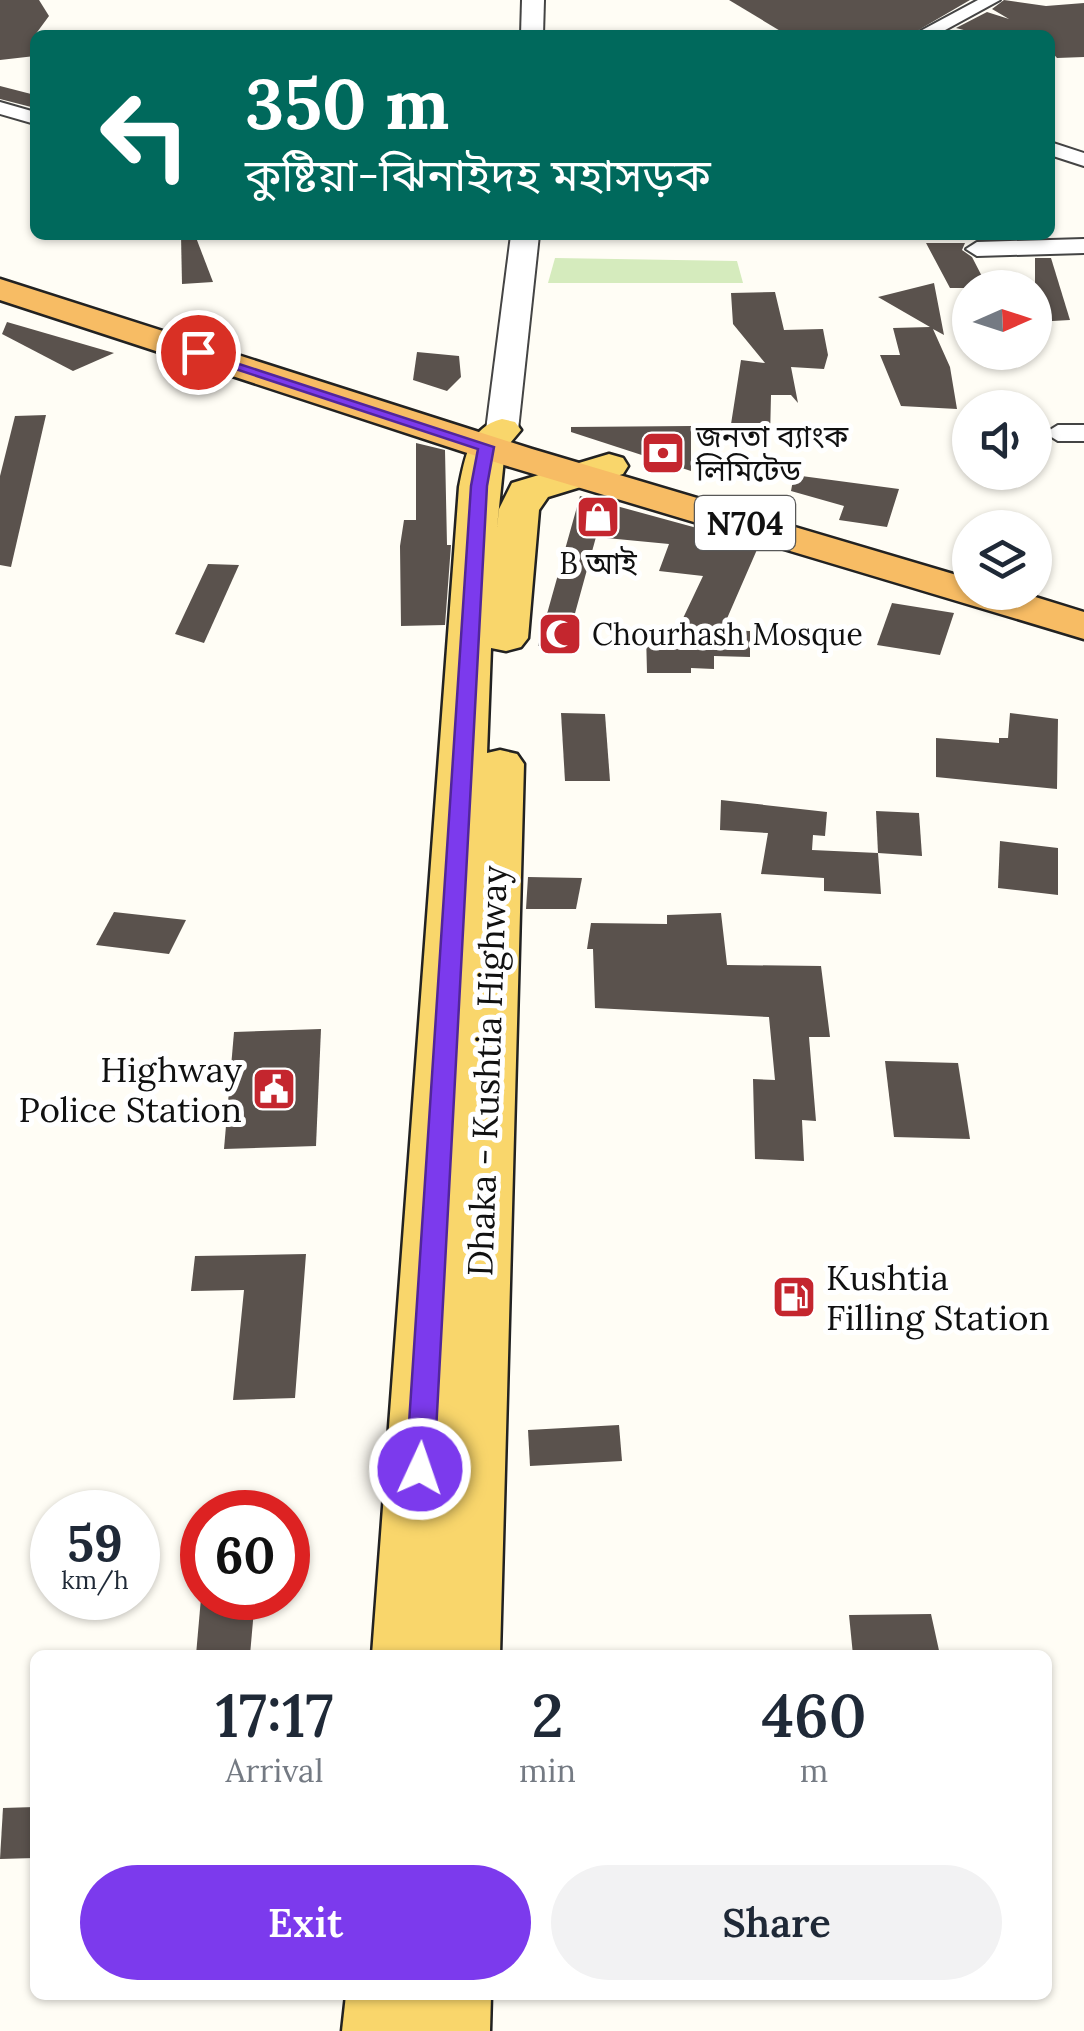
<!DOCTYPE html>
<meta charset="utf-8">
<style>
:root{--surface:#fff;--page:#f2f2f3;--text:#1f2937;--muted:#747a83;--accent:#7c3aed}
body{margin:0;font-family:Lora,"Noto Sans Bengali",serif;background:var(--page);color:var(--text);height:100vh;display:flex;flex-direction:column;font-size:38px;white-space:nowrap}
*{box-sizing:border-box;margin:0}
p{font-size:32px;color:var(--muted)}
.icon{flex:none;width:55px;height:55px;fill:none;stroke:currentColor;stroke-width:2;stroke-linecap:round;stroke-linejoin:round}
.map{position:relative;flex:1;overflow:hidden}
.sheet{position:absolute;left:30px;top:1650px;width:1022px;height:350px;display:flex;flex-direction:column;background:var(--surface);border-radius:15px;box-shadow:0 2px 8px #0004}
.sheet>*{flex:none}
.banner{position:absolute;left:30px;top:30px;width:1025px;height:210px;border-radius:15px;box-shadow:0 2px 8px #0004;background:#00695c;color:#fff;overflow:hidden}
.needle{width:65px;rotate:87deg}
.fabs{position:absolute;left:952px;top:270px;display:grid;gap:20px}
.fabs a{display:grid;place-items:center;width:100px;height:100px;border-radius:50%;background:var(--surface);box-shadow:0 2px 8px #0004;font-size:50px}
.speed{position:absolute;left:30px;top:1490px;display:flex;gap:20px;font-size:50px;font-weight:700;text-align:center}
.speed>*{display:grid;place-content:center;width:130px;height:130px;border-radius:50%;background:var(--surface);box-shadow:0 2px 8px #0004;line-height:1}
.speed small{font-size:25px;font-weight:400}
.speed .limit{border:15px solid #d22;background:#fff;color:#111}
.pin{position:absolute;display:grid;place-items:center;width:85px;height:85px;color:#fff;margin:-42px;border:5px solid #fff;border-radius:50%;box-shadow:0 2px 10px #0007}
.me{position:absolute;width:110px;margin:-55px;rotate:3deg;stroke-linejoin:round;filter:drop-shadow(0 0 8px #0008)}
.turn{display:flex;align-items:center;gap:35px;height:210px;padding:0 50px;font-size:45px}
.turn .icon{width:130px;height:130px;stroke-width:2.5}
.turn b{display:block;font-size:70px;line-height:85px}
.eta{display:flex;justify-content:space-evenly;align-items:center;height:170px;text-align:center}
.eta b{font-size:60px;font-weight:600;line-height:70px}
.button{display:flex;gap:20px;margin-top:auto;padding:20px 50px}
.button a{flex:1;height:115px;border-radius:60px;background:var(--accent);color:#fff;font-size:40px;font-weight:600;line-height:115px;text-align:center}
.button a+a{background:var(--page);color:var(--text)}
.map>svg:first-child{display:block}
.green{fill:#d5ebbd}
.building{fill:#5a524d}
.lines{fill:none;stroke-linecap:round;stroke-linejoin:round}
.minor-casing{stroke:#444;stroke-width:4}
.tertiary-casing{stroke:#444;stroke-width:4}
.primary-casing{stroke:#222;stroke-width:5}
.trunk-casing{stroke:#222;stroke-width:5}
.minor{fill:#fff;fill-rule:evenodd}
.tertiary{fill:#fff;fill-rule:evenodd}
.primary{fill:#f9d66b;fill-rule:evenodd}
.trunk{fill:#f7bc64;fill-rule:evenodd}
.route{fill:#7c3aed;stroke:#51269a;stroke-width:2.5}
.labels{text-anchor:middle;dominant-baseline:central;stroke-width:10;stroke-linejoin:round;paint-order:stroke}
.far-poi-label{font-size:30px;fill:#111;stroke:#fff;text-anchor:start}
.shield{fill:#fff;stroke:#585858;stroke-width:2.5}
.shield-label{font-size:32px;font-weight:bold;fill:#111}
.poi-label{font-size:35px;fill:#111;stroke:#fff;text-anchor:end}
.street-label{font-size:35px;fill:#111;stroke:#fff}
</style>
<div class="map">
<svg width="1084" height="2031" viewBox="0 0 1084 2031">
<rect width="100%" height="100%" fill="#fffdf5"/>
<polygon class="green" points="555,258 737,261 743,283 548,283"/>
<g class="building">
<polygon points="0,0 39,0 49,16 35,35 35,56 0,60"/>
<polygon points="729,0 970,0 910,35 787,35"/>
<polygon points="1004,0 1046,6 1084,3 1084,57 1057,58 1050,50 1050,35 1033,31 983,35 956,28 987,12 1009,19 992,9"/>
<polygon points="0,86 35,95 35,108 0,99"/>
<polygon points="181,235 195,235 213,282 182,284"/>
<polygon points="926,243 965,243 962,250 972,257 988,288 950,288"/>
<polygon points="1035,258 1051,258 1070,320 1035,322"/>
<polygon points="934,283 944,335 933,329 950,367 957,409 901,406 880,355 900,355 893,328 930,327 878,297"/>
<polygon points="775,292 784,330 823,329 828,355 824,369 791,367 798,403 791,395 771,395 770,438 729,437 741,360 765,363 733,324 731,293"/>
<polygon points="7,322 114,353 73,371 2,334"/>
<polygon points="417,352 459,356 461,377 447,391 413,380"/>
<polygon points="46,415 11,567 0,565 0,476 15,416"/>
<polygon points="691,426 691,471 571,432 571,427"/>
<polygon points="416,443 445,450 447,545 451,545 445,625 401,626 400,546 404,520 416,520"/>
<polygon points="794,475 899,489 887,527 839,520 844,506 791,491"/>
<polygon points="580,496 759,545 722,630 750,631 750,657 714,656 714,669 691,668 691,673 647,673 646,633 676,633 703,576 659,571 669,544 596,537 566,646 538,646"/>
<polygon points="208,564 239,565 204,643 175,634"/>
<polygon points="892,603 954,613 940,655 877,645"/>
<polygon points="561,713 605,714 610,781 565,781"/>
<polygon points="1010,713 1058,719 1057,789 936,777 936,738 999,743 999,738 1008,738"/>
<polygon points="721,800 827,812 825,836 813,835 812,850 878,853 881,894 824,891 824,878 761,874 768,833 720,830"/>
<polygon points="876,811 919,813 922,856 878,853"/>
<polygon points="1000,841 1058,848 1058,895 998,888"/>
<polygon points="528,877 582,878 576,909 526,909"/>
<polygon points="114,912 186,920 169,954 96,945"/>
<polygon points="721,913 727,965 821,966 830,1037 809,1037 816,1121 802,1120 804,1161 755,1159 753,1079 775,1080 769,1017 595,1008 593,949 587,949 591,923 667,924 667,915"/>
<polygon points="321,1029 316,1146 224,1149 234,1032"/>
<polygon points="885,1061 958,1063 970,1139 894,1137"/>
<polygon points="306,1254 295,1398 233,1400 244,1290 191,1291 195,1256"/>
<polygon points="619,1425 622,1461 530,1466 528,1430"/>
<polygon points="201,1598 255,1598 250,1655 196,1655"/>
<polygon points="931,1614 940,1655 853,1655 849,1615"/>
<polygon points="35,1807 35,1858 0,1859 3,1808"/>
</g>
<g class="lines">
<defs>
<g id="minor">
<polygon points="978,0 1000,0 936,35 913,35"/>
<polygon points="0,102 35,112 35,124 0,114"/>
<polygon points="1050,142 1084,153 1084,166 1050,155"/>
<polygon points="1084,239 1084,253 977,256 966,249 977,242"/>
<polygon points="1084,425 1084,441 1058,441 1045,433 1058,425"/>
</g>
<g id="tertiary">
<polygon points="522,0 544,0 543,35 521,35"/>
<polygon points="511,235 539,235 518,430 502,440 486,430"/>
</g>
<g id="primary">
<path d="M502,419l13,3 6,8 -16,19 -8,78 2,-18 13,-26 97,-29 14,4 5,8 -5,8 -75,23 -9,13 -11,128 -7,9 -15,4 -15,-3 -4,105 13,-3 17,4 7,10 -24,891h-128l87,-1168c6,-29 10,-60 43,-68z"/>
<polygon points="346,1995 491,1995 490,2031 342,2031"/>
</g>
<polygon id="trunk" points="0,279 532,449 970,579 970,592 1019,592 1084,612 1084,639 504,465 0,300"/>
</defs>
<use href="#minor" class="minor-casing"/>
<use href="#tertiary" class="tertiary-casing"/>
<use href="#primary" class="primary-casing"/>
<use href="#trunk" class="trunk-casing"/>
<use href="#minor" class="minor"/>
<use href="#tertiary" class="tertiary"/>
<use href="#primary" class="primary"/>
<use href="#trunk" class="trunk"/>
</g>
<polygon class="route" points="193,349 494,447 487,486 434,1469 430,1477 410,1477 406,1469 471,486 478,449 193,355"/>
<defs>
<symbol id="bank-square" viewBox="-11 -11 22 22"><rect x="-9" y="-9" width="18" height="18" rx="4" fill="#c4262e" stroke="#fff"/><path d="M-6-4H6V4H-6ZM0-2.3a2.3 2.3 0 1 0 0 4.6a2.3 2.3 0 1 0 0-4.6Z" fill="#fff"/></symbol>
<symbol id="shop-square" viewBox="-11 -11 22 22"><rect x="-9" y="-9" width="18" height="18" rx="4" fill="#c4262e" stroke="#fff"/><path d="M-5-2.5h2.3a2.7 3.5 0 0 1 5.4 0H5L5.5 6h-11ZM-1.5-2.5h3a1.5 2.3 0 0 0-3 0Z" fill="#fff"/></symbol>
<symbol id="mosque-square" viewBox="-11 -11 22 22"><rect x="-9" y="-9" width="18" height="18" rx="4" fill="#c4262e" stroke="#fff"/><path d="M3.5-4.9A6 6 0 1 0 3.5 4.9A5 5 0 1 1 3.5-4.9Z" fill="#fff"/></symbol>
<symbol id="civic-square" viewBox="-11 -11 22 22"><rect x="-9" y="-9" width="18" height="18" rx="4" fill="#c4262e" stroke="#fff"/><path d="M-.6-6.5H3V-4.5H.6V-3L4-1V1h2V6H-6V1h2V-1L-.6-3ZM-1.2 2.5V6h2.4V2.5Z" fill="#fff"/></symbol>
<symbol id="fuel-square" viewBox="-11 -11 22 22"><rect x="-9" y="-9" width="18" height="18" rx="4" fill="#c4262e" stroke="#fff"/><path d="M-5.5-6h7V0h2V4h1.3V-2.5L3-4.5l.8-.8L6-3V5H2.5V1h-1V6h-7ZM-4.2-4.7v3.2H.2V-4.7Z" fill="#fff"/></symbol>
</defs>
<g fill-rule="evenodd">
<use href="#bank-square" x="638" y="428" width="50" height="50"/>
<use href="#shop-square" x="573" y="492" width="50" height="50"/>
<use href="#mosque-square" x="535" y="609" width="50" height="50"/>
<use href="#civic-square" x="249" y="1064" width="50" height="50"/>
<use href="#fuel-square" x="769" y="1272" width="50" height="50"/>
</g>
<g class="labels">
<g class="far-poi-label">
<text x="696" y="436">জনতা ব্যাংক<tspan x="696" dy="34">লিমিটেড</tspan></text>
<text x="598" y="563" text-anchor="middle">B আই</text>
<text x="592" y="634">Chourhash Mosque</text>
</g>
<rect class="shield" x="695" y="496" width="100" height="54" rx="8"/>
<g class="shield-label">
<text x="745" y="523">N704</text>
</g>
<g class="poi-label">
<text x="242" y="1069">Highway<tspan x="242" dy="40">Police Station</tspan></text>
<text x="826" y="1277" text-anchor="start">Kushtia<tspan x="826" dy="40">Filling Station</tspan></text>
</g>
<g class="street-label">
<text transform="translate(487 1071) rotate(-88)">Dhaka - Kushtia Highway</text>
</g>
</g>
</svg>
<div class="fabs">
<a><svg class="needle" viewBox="-14 -14 28 28"><path d="M0-13l5 13h-10z" fill="#e53935"/><path d="M0 13l5-13h-10z" fill="#747a83"/></svg></a>
<a><svg class="icon" aria-label="sound" viewBox="0 0 24 24"><path d="M4 9h4l5-4v14l-5-4H4zM17 9q2 3 0 6"/></svg></a>
<a><svg class="icon" aria-label="layers" viewBox="0 0 24 24"><path d="M12 4l9 5-9 5-9-5zM3 14l9 5 9-5"/></svg></a>
</div>
<div class="speed"><div>59<small>km/h</small></div><div class="limit">60</div></div>
<div class="pin" style="left:198px;top:352px;background:#d93025"><svg class="icon" aria-label="arrive" viewBox="0 0 24 24"><path d="M6 21V4h12l-3 4 3 4H6"/></svg></div>
<svg class="me" style="left:420px;top:1469px" viewBox="-20 -20 40 40"><circle r="17" fill="#7c3aed" stroke="#fff" stroke-width="3"/><path d="M0-11L8 9 0 5-8 9z" fill="#fff"/></svg>
<div class="banner">
<div class="turn"><svg class="icon" aria-label="left" viewBox="0 0 24 24"><path d="M17 20v-9H6M10 6l-5 5 5 5"/></svg><div><b>350 m</b>কুষ্টিয়া-ঝিনাইদহ মহাসড়ক</div></div>
</div>
<section class="sheet">
<div class="eta">
<div><b>17:17</b><p>Arrival</p></div>
<div><b>2</b><p>min</p></div>
<div><b>460</b><p>m</p></div>
</div>
<div class="button"><a>Exit</a><a>Share</a></div>
</section>
</div>
